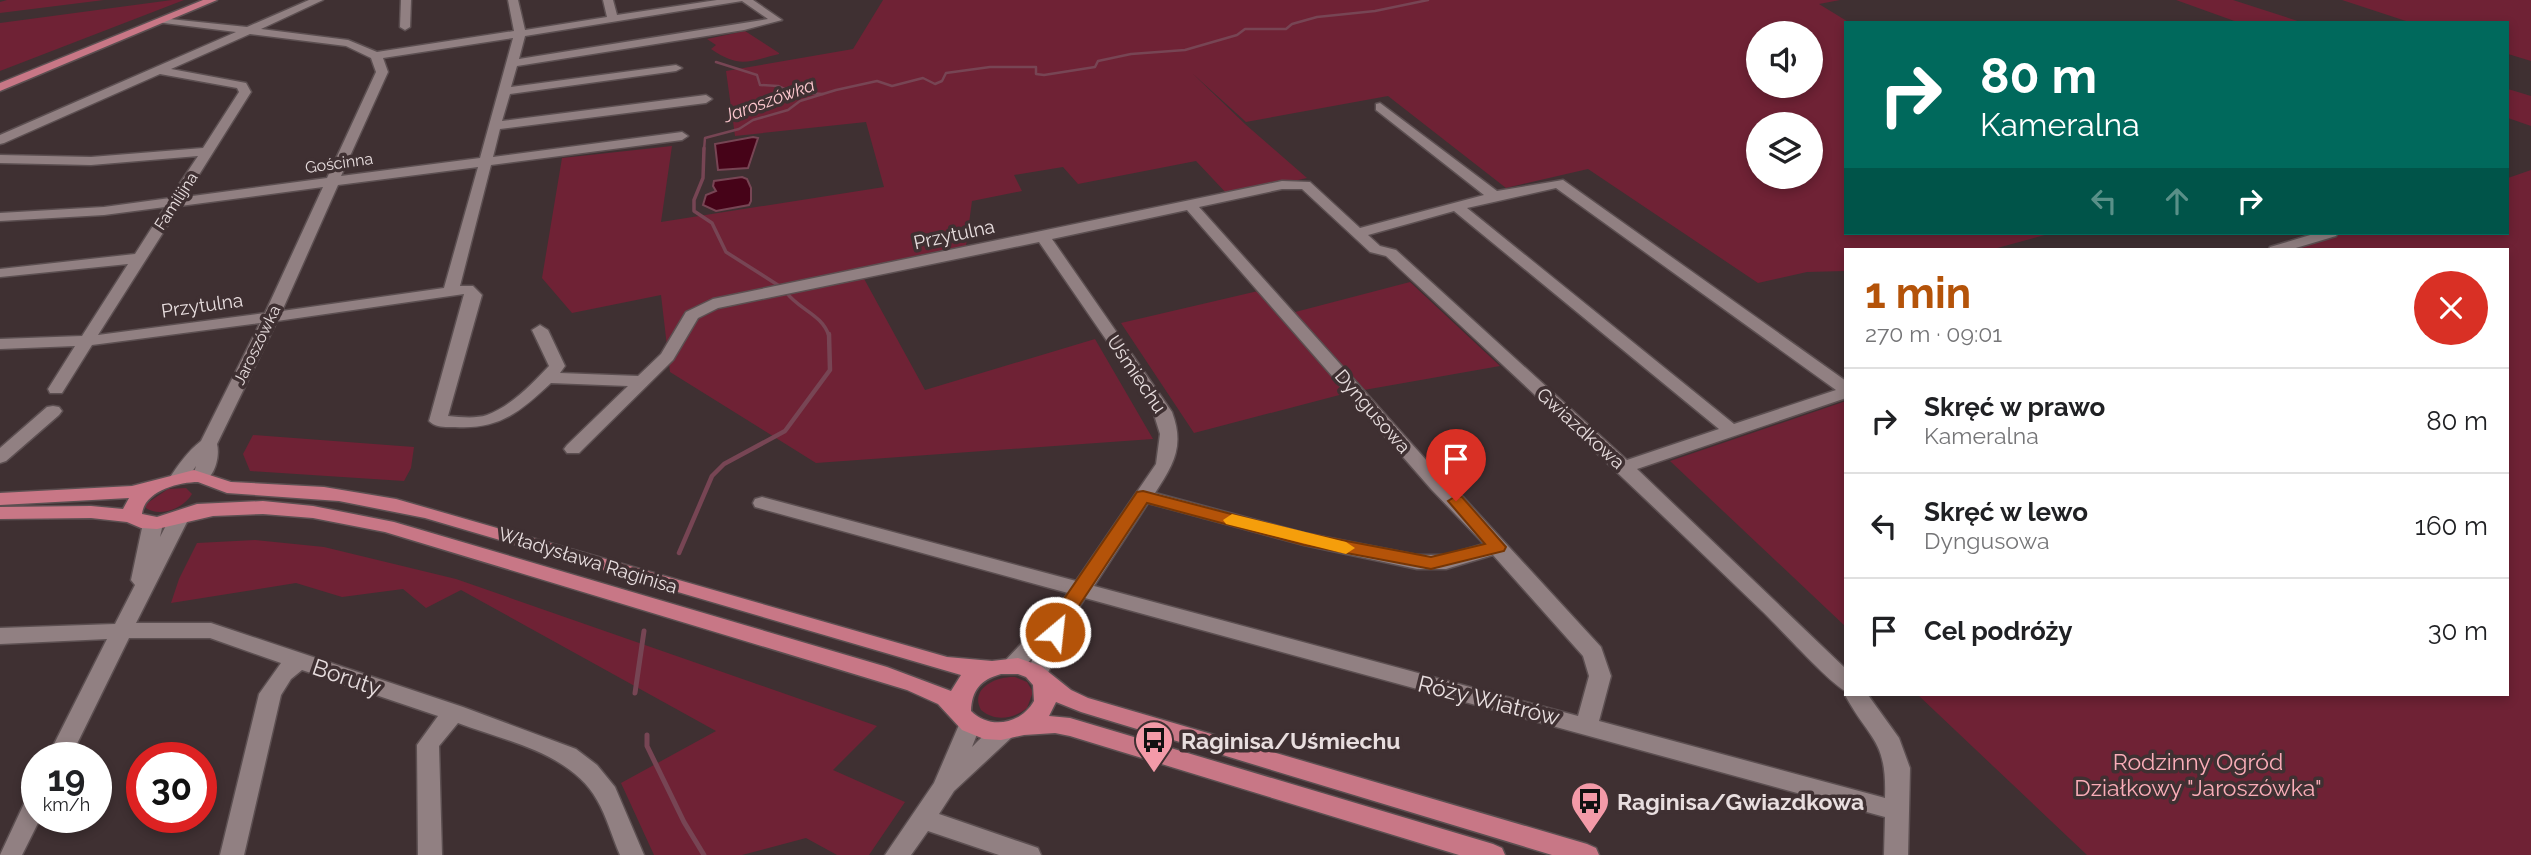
<!DOCTYPE html>
<html lang="pl">
<meta charset="utf-8">
<style>
:root{--surface:#fff;--page:#f6f6f6;--text:#202124;--muted:#757577;--line:#e0e0e0;--accent:#b45309}
body{margin:0;font-family:Raleway,sans-serif;background:var(--page);color:var(--text);height:100vh;display:flex;flex-direction:column;font-size:26px;white-space:nowrap}
*{box-sizing:border-box;margin:0}
p{font-size:23px;color:var(--muted)}
.icon{flex:none;width:38px;height:38px;fill:none;stroke:currentColor;stroke-width:2;stroke-linecap:round;stroke-linejoin:round}
.map{position:relative;flex:1;overflow:hidden}
.drawer{position:absolute;left:1844px;top:248px;width:665px;height:448px;display:flex;flex-direction:column;background:var(--surface);border-radius:0px;box-shadow:0 4px 10px #0003}
.drawer>*{flex:none}
.top-card{position:absolute;left:1844px;top:21px;width:665px;height:214px;border-radius:0px;box-shadow:0 4px 10px #0003;background:#00695c;color:#fff;overflow:hidden}
.buttons{position:absolute;left:1746px;top:21px;display:grid;gap:14px}
.buttons a{display:grid;place-items:center;width:77px;height:77px;border-radius:50%;background:var(--surface);box-shadow:0 4px 10px #0003;font-size:35px}
.speed{position:absolute;left:21px;top:742px;display:flex;gap:14px;font-size:35px;font-weight:700;text-align:center}
.speed>*{display:grid;place-content:center;width:91px;height:91px;border-radius:50%;background:var(--surface);box-shadow:0 4px 10px #0003;line-height:1}
.speed small{font-size:18px;font-weight:400}
.speed .limit{border:10px solid #d22;background:#fff;color:#111}
.pin{position:absolute;display:grid;place-items:center;width:60px;height:60px;color:#fff;margin:-72px -30px;border-radius:50% 50% 50% 0;rotate:-45deg;box-shadow:0 0 7px #0007}
.pin .icon{rotate:45deg}
.me{position:absolute;width:77px;margin:-38px;rotate:28deg;stroke-linejoin:round;filter:drop-shadow(0 0 5px #0008)}
.turn{display:flex;align-items:center;gap:24px;height:147px;padding:0 21px;font-size:32px}
.turn .icon{width:91px;height:91px;stroke-width:2.5}
.turn b{display:block;font-size:49px;line-height:60px}
.lanes{display:flex;align-items:center;height:66px;padding:0 21px;background:#0003;justify-content:center;gap:35px;direction:ltr}
.lanes .off{opacity:.35}
.round{display:grid;place-items:center;flex:none;width:74px;height:74px;border-radius:37px;background:var(--page)}
.overview{display:flex;align-items:center;justify-content:space-between;height:119px;padding:0 21px}
h1{font-size:42px;font-weight:700;line-height:52px;color:var(--accent)}
ul{padding:0;list-style:none}
li{display:flex;align-items:center;gap:21px;height:105px;padding:0 21px;border-top:2px solid var(--line)}
li div{flex:1}
li b{display:block;font-size:26px}
li em{font-style:normal}
.map>svg:first-child{display:block}
.green{fill:#6f2235;fill-rule:evenodd}
.water{fill:#460318;stroke:#774554;stroke-width:2}
.lines{fill:none;stroke-linecap:round;stroke-linejoin:round}
.stream-far3{stroke:#774554;stroke-width:2.5}
.stream-far2{stroke:#774554;stroke-width:3.5}
.stream-far1{stroke:#774554;stroke-width:4.5}
.stream{stroke:#774554;stroke-width:5}
.minor-casing{stroke:#5c4f51;stroke-width:3}
.major-casing{stroke:#5c4f51;stroke-width:3}
.minor{fill:#918082;fill-rule:evenodd}
.major{fill:#c87786;fill-rule:evenodd}
.route{fill:#b45309;stroke:#753606;stroke-width:2}
.slow{fill:#f59e0b}
.labels{text-anchor:middle;dominant-baseline:central;stroke-width:7;stroke-linejoin:round;paint-order:stroke}
.far-street-label{font-size:16px;fill:#e8dedf;stroke:#3f3032}
.far-water-label{font-size:18px;font-style:italic;fill:#fbc6cd;stroke:#3f3032}
.street-label{font-size:19px;fill:#e8dedf;stroke:#3f3032}
.near-street-label{font-size:23px;fill:#e8dedf;stroke:#3f3032}
.near-poi-label{font-size:23px;font-weight:bold;fill:#e8dedf;stroke:#3f3032;text-anchor:start}
.near-park-label{font-size:23px;fill:#faadb8;stroke:#3f3032}
</style>
<div class="map">
<svg width="2531" height="855" viewBox="0 0 2531 855">
<rect width="100%" height="100%" fill="#3f3032"/>
<g class="green">
<polygon points="7,0 104,0 0,13 0,2"/>
<polygon points="172,0 184,0 0,71 0,23"/>
<path d="M883,0h957l-21,4 31,19h-4v210h206l-62,17h-144v21l-39,1 -49,11 -170,-114 -82,19 -118,-92 -142,26 -54,-49 53,51 62,54 -78,18 -33,-35 -118,23 -15,-17 -49,8 8,16 -50,10 -7,52 -103,22 63,115 170,-51 58,100 -337,24 -146,-91 -9,-77 -89,18 -30,-35 20,-120 110,-12 -11,76 223,-35 -18,-65 -131,14 -9,-65 127,-22zM1759,33h52v53h-52zM1759,124h52v53h-52z"/>
<polygon points="2176,0 2233,0 2304,23 2240,23"/>
<polygon points="2342,0 2531,0 2531,61 2508,54 2508,23 2412,23"/>
<path d="M745,31l34,22v1c-32,8 -40,14 -68,-5l5,-4 -9,-6z"/>
<polygon points="2508,89 2531,96 2531,126 2508,118"/>
<polygon points="2531,170 2531,855 2087,855 1918,695 2508,695 2508,250 2292,250 2344,233 2508,233 2508,178"/>
<polygon points="1410,282 1500,366 1347,393 1194,433 1121,323 1258,291 1280,316"/>
<polygon points="1846,401 1846,627 1670,461"/>
<polygon points="253,435 414,447 411,468 404,481 250,471 243,454"/>
<path d="M186,488l6,6c-8,14 -32,24 -46,14v-4l22,-15z"/>
<polygon points="255,540 324,547 456,579 877,726 833,770 905,802 869,855 837,855 806,838 742,855 654,855 621,783 716,731 461,590 426,608 403,589 342,597 296,583 171,603 179,579 197,543"/>
<path d="M1015,677l12,5 6,10 -6,16c-14,11 -32,14 -46,2 -12,-22 16,-34 34,-33z"/>
</g>
<g class="water">
<polygon points="753,137 758,138 748,168 718,170 715,144"/>
<polygon points="742,177 747,179 751,188 751,201 749,205 716,211 703,205 706,195 716,191 713,186 714,181"/>
</g>
<g class="lines">
<g class="stream-far3">
<polyline points="716,62 757,75 760,85 778,86 791,92 823,94"/>
<polyline points="704,150 705,138 739,129 753,120 788,110 800,101 836,90 877,81 892,86 923,78 935,84 942,81 946,73 990,67 1036,67 1036,74 1044,75 1095,67 1098,61 1131,54 1185,50 1237,35 1245,29 1286,29 1292,24 1317,17 1375,11 1428,0"/>
</g>
<g class="stream-far2">
<polyline points="704,148 703,178 694,200 694,211 712,223 726,252 781,287"/>
<path d="M786,292c13,18 36,22 43,44"/>
</g>
<polyline class="stream-far1" points="679,553 712,476 724,464 785,431 830,370 829,334"/>
<g class="stream">
<polyline points="635,693 644,631"/>
<polyline points="647,735 647,746 684,822 704,855"/>
</g>
<defs>
<g id="minor">
<path d="M309,0h14l-62,29 87,11 29,12 137,-21 -6,-31h10l7,30 82,-13 -4,-17h10l4,15 100,-15h36l29,20 -38,10 -227,36 -6,21 165,-22 6,3 -6,3 -166,23 -8,27 204,-26 6,4 -6,4 -206,26 -7,28 189,-25 6,4 -6,4 -191,25 -31,121h13l9,9 -34,121c12,1 27,3 39,-1 23,-8 46,-32 62,-49l-17,-36 8,-5 8,5 17,36 -5,7 78,3 23,-22 25,-42 27,-13 569,-118 28,1 50,46 124,-33 -108,-85v-6l4,-1 117,88 66,-11 283,201v17l-209,71 209,200v22c-13,-4 -69,-66 -84,-80 -124,-120 -250,-238 -376,-355l-16,-4 -68,-63h-20l-83,18 246,274 18,16 138,150 10,29 -12,45 286,77c2,-59 -15,-57 -40,-103l1,-2 22,2 31,43 11,30 -2,87h-24l1,-38 -800,-219 -17,27 -23,55 -8,2 -8,-2 -3,-6 8,-18c-10,10 -15,19 -30,15l-3,-6 39,-41 11,-6 17,-25 -313,-86 -2,-4 2,-4 7,-2 314,84 80,-117 4,-30 -9,-29 -112,-163 -321,66 -20,10 -25,42 -94,93h-12l-3,-4 3,-4 61,-59 -77,-3c-31,29 -52,47 -96,44 -10,0 -19,1 -26,-6l35,-127 -187,27 -60,123c3,12 -2,34 -15,38l-6,-2 -3,-4 3,-10 -12,17h-12l-3,-4c9,-14 18,-27 32,-38l59,-118 -168,22 -30,48h-12l-2,-4 27,-43 -75,3v-10l82,-3 46,-72 -128,13v-8l135,-15 30,-47 -61,8 -104,6v-8l104,-6 66,-9 28,-42 -107,9 -91,-2v-8l91,2 112,-9 36,-56 -2,-4 -77,-14 -156,69 -4,1v-9l236,-103 -72,-9 -4,-1v-4l87,9zM742,1l26,18 -249,40 6,-23zM250,34l96,12 25,12 5,14 -49,106 -142,19 66,-105 -5,-9 -75,-14zM513,38l-33,120 -139,18 47,-104 -5,-14zM478,167l-34,121 -162,23 56,-126zM323,187l-58,126 -167,22 82,-129zM1556,188l280,202 -102,34 -267,-216zM1187,210l244,279 53,55 -38,11h-29l-113,-22 -149,-40c18,-28 30,-46 17,-81l-120,-173zM1454,211l265,218 -92,31 -231,-210 -16,-4 -12,-11zM1148,503l156,42 113,24h29l47,-14 90,101 6,20 -11,40 -484,-130z"/>
<polygon points="401,0 411,0 410,27 405,30 400,27"/>
<polygon points="2317,233 2338,233 2336,236 2289,250 2268,250 2270,247"/>
<polygon points="53,406 59,407 62,411 59,415 6,461 0,463 0,448 47,407"/>
<path d="M179,512l7,2 3,4 -53,105h75l252,84 113,42 21,16 18,22 29,68h-24c-8,-18 -13,-38 -23,-55 -26,-47 -92,-59 -139,-77l-19,23 3,109h-24l-1,-110 21,-29 -136,-46 -11,9 -10,16 -37,160h-24l39,-161 22,-31 -71,-25h-81l-59,120h-23l60,-119 -107,5v-16l115,-4 20,-39 -4,-5 11,-52 -3,-5 3,-4h14l6,9 -2,9 12,-23z"/>
<path d="M970,715l8,3 3,6 -9,23c12,-11 23,-28 40,-22l3,6 -3,6 -58,54 -15,23 99,34 3,7h-42l-71,-24 -17,24h-26l49,-72 28,-65z"/>
<polygon points="37,790 37,817 41,817 22,855 0,855 29,793"/>
</g>
<g id="major">
<polygon points="203,0 217,0 0,91 0,83"/>
<path d="M194,470l37,12 93,5 72,12 551,158 45,4 26,-3 23,8 30,24 17,8 499,146 9,4 3,7h-47l-471,-143 -25,-10 -7,14 21,2 423,126 9,4 3,7h-46l-389,-119 -15,-3 -31,2 -23,5 -17,-1 -22,-9 -24,-26 -31,-14 -522,-158 -72,-14 -50,-4 -50,2 -56,13 -16,-1 -14,-6 -36,-4 -91,1v-12l91,-1 32,3 6,-11 -129,7v-12l132,-7zM198,482l29,11 112,8 86,17 536,157 -10,16 -64,-24 -493,-145 -81,-16 -50,-5 -66,3 -40,13 -15,-3c2,-23 37,-32 56,-32zM1001,674h17l8,3 7,8 1,16c-13,23 -44,29 -63,10 1,-21 9,-31 30,-37z"/>
</g>
</defs>
<use href="#minor" class="minor-casing"/>
<use href="#major" class="major-casing"/>
<use href="#minor" class="minor"/>
<use href="#major" class="major"/>
</g>
<polygon class="route" points="1143,491 1304,533 1431,557 1485,544 1448,501 1456,496 1462,497 1506,547 1504,551 1431,569 1304,545 1147,503 1067,624 1062,637 1049,637 1046,632 1051,618 1137,492"/>
<polygon class="slow" points="1232,514 1346,542 1355,548 1346,554 1226,524 1223,520"/>
<defs>
<symbol id="bus-pin" viewBox="-11 -11 22 30"><path d="M0 17L-7.5 6A9.5 9.5 0 1 1 7.5 6Z" fill="#f39aa8" stroke="#3f3032"/><path d="M-5-6H5V4H4V6H2V4H-2V6H-4V4H-5ZM-3.5-4V0h7V-4ZM-3.5 1.2v1.5H-2V1.2ZM2 1.2v1.5H3.5V1.2Z" fill="#111"/></symbol>
</defs>
<g fill-rule="evenodd">
<use href="#bus-pin" x="1132" y="718" width="44" height="60"/>
<use href="#bus-pin" x="1568" y="779" width="44" height="60"/>
</g>
<g class="labels">
<g class="far-street-label">
<text transform="translate(339 163) rotate(-8)">Gościnna</text>
<text transform="translate(176 201) rotate(-57)">Familijna</text>
<text transform="translate(257 345) rotate(-64)">Jaroszówka</text>
</g>
<g class="far-water-label">
<text transform="translate(769 100) rotate(-20)">Jaroszówka</text>
</g>
<g class="street-label">
<text transform="translate(954 234) rotate(-12)">Przytulna</text>
<text transform="translate(202 305) rotate(-8)">Przytulna</text>
<text transform="translate(1137 374) rotate(56)">Uśmiechu</text>
<text transform="translate(1373 411) rotate(49)">Dyngusowa</text>
<text transform="translate(1581 428) rotate(42)">Gwiazdkowa</text>
<text transform="translate(588 560) rotate(17)">Władysława Raginisa</text>
</g>
<g class="near-street-label">
<text transform="translate(347 677) rotate(19)">Boruty</text>
<text transform="translate(1489 700) rotate(14)">Róży Wiatrów</text>
</g>
<g class="near-poi-label">
<text x="1181" y="740">Raginisa/Uśmiechu</text>
<text x="1617" y="801">Raginisa/Gwiazdkowa</text>
</g>
<g class="near-park-label">
<text x="2198" y="761">Rodzinny Ogród<tspan x="2198" dy="26">Działkowy "Jaroszówka"</tspan></text>
</g>
</g>
</svg>
<div class="buttons">
<a><svg class="icon" aria-label="sound" viewBox="0 0 24 24"><path d="M4 9h4l5-4v14l-5-4H4zM17 9q2 3 0 6"/></svg></a>
<a><svg class="icon" aria-label="layers" viewBox="0 0 24 24"><path d="M12 4l9 5-9 5-9-5zM3 14l9 5 9-5"/></svg></a>
</div>
<div class="speed"><div>19<small>km/h</small></div><div class="limit">30</div></div>
<div class="pin" style="left:1456px;top:501px;background:#d93025"><svg class="icon" aria-label="arrive" viewBox="0 0 24 24"><path d="M6 21V4h12l-3 4 3 4H6"/></svg></div>
<svg class="me" style="left:1055px;top:632px" viewBox="-20 -20 40 40"><circle r="17" fill="#b45309" stroke="#fff" stroke-width="3"/><path d="M0-11L8 9 0 5-8 9z" fill="#fff"/></svg>
<div class="top-card">
<div class="turn"><svg class="icon" aria-label="right" viewBox="0 0 24 24"><path d="M7 20v-9h11M14 6l5 5-5 5"/></svg><div><b>80 m</b>Kameralna</div></div>
<div class="lanes"><svg class="icon off" aria-label="left" viewBox="0 0 24 24"><path d="M17 20v-9H6M10 6l-5 5 5 5"/></svg><svg class="icon off" aria-label="ahead" viewBox="0 0 24 24"><path d="M12 20V5M6 11l6-6 6 6"/></svg><svg class="icon" aria-label="right" viewBox="0 0 24 24"><path d="M7 20v-9h11M14 6l5 5-5 5"/></svg></div>
</div>
<section class="drawer">
<div class="overview"><div><h1>1 min</h1><p>270 m · 09:01</p></div><a class="round" style="background:#d93025;color:#fff"><svg class="icon" aria-label="close" viewBox="0 0 24 24"><path d="M6 6l12 12M18 6L6 18"/></svg></a></div>
<ul>
<li><svg class="icon" aria-label="right" viewBox="0 0 24 24"><path d="M7 20v-9h11M14 6l5 5-5 5"/></svg><div><b>Skręć w prawo</b><p>Kameralna</p></div><em>80 m</em></li>
<li><svg class="icon" aria-label="left" viewBox="0 0 24 24"><path d="M17 20v-9H6M10 6l-5 5 5 5"/></svg><div><b>Skręć w lewo</b><p>Dyngusowa</p></div><em>160 m</em></li>
<li><svg class="icon" aria-label="arrive" viewBox="0 0 24 24"><path d="M6 21V4h12l-3 4 3 4H6"/></svg><div><b>Cel podróży</b></div><em>30 m</em></li>
</ul>
</section>
</div>
